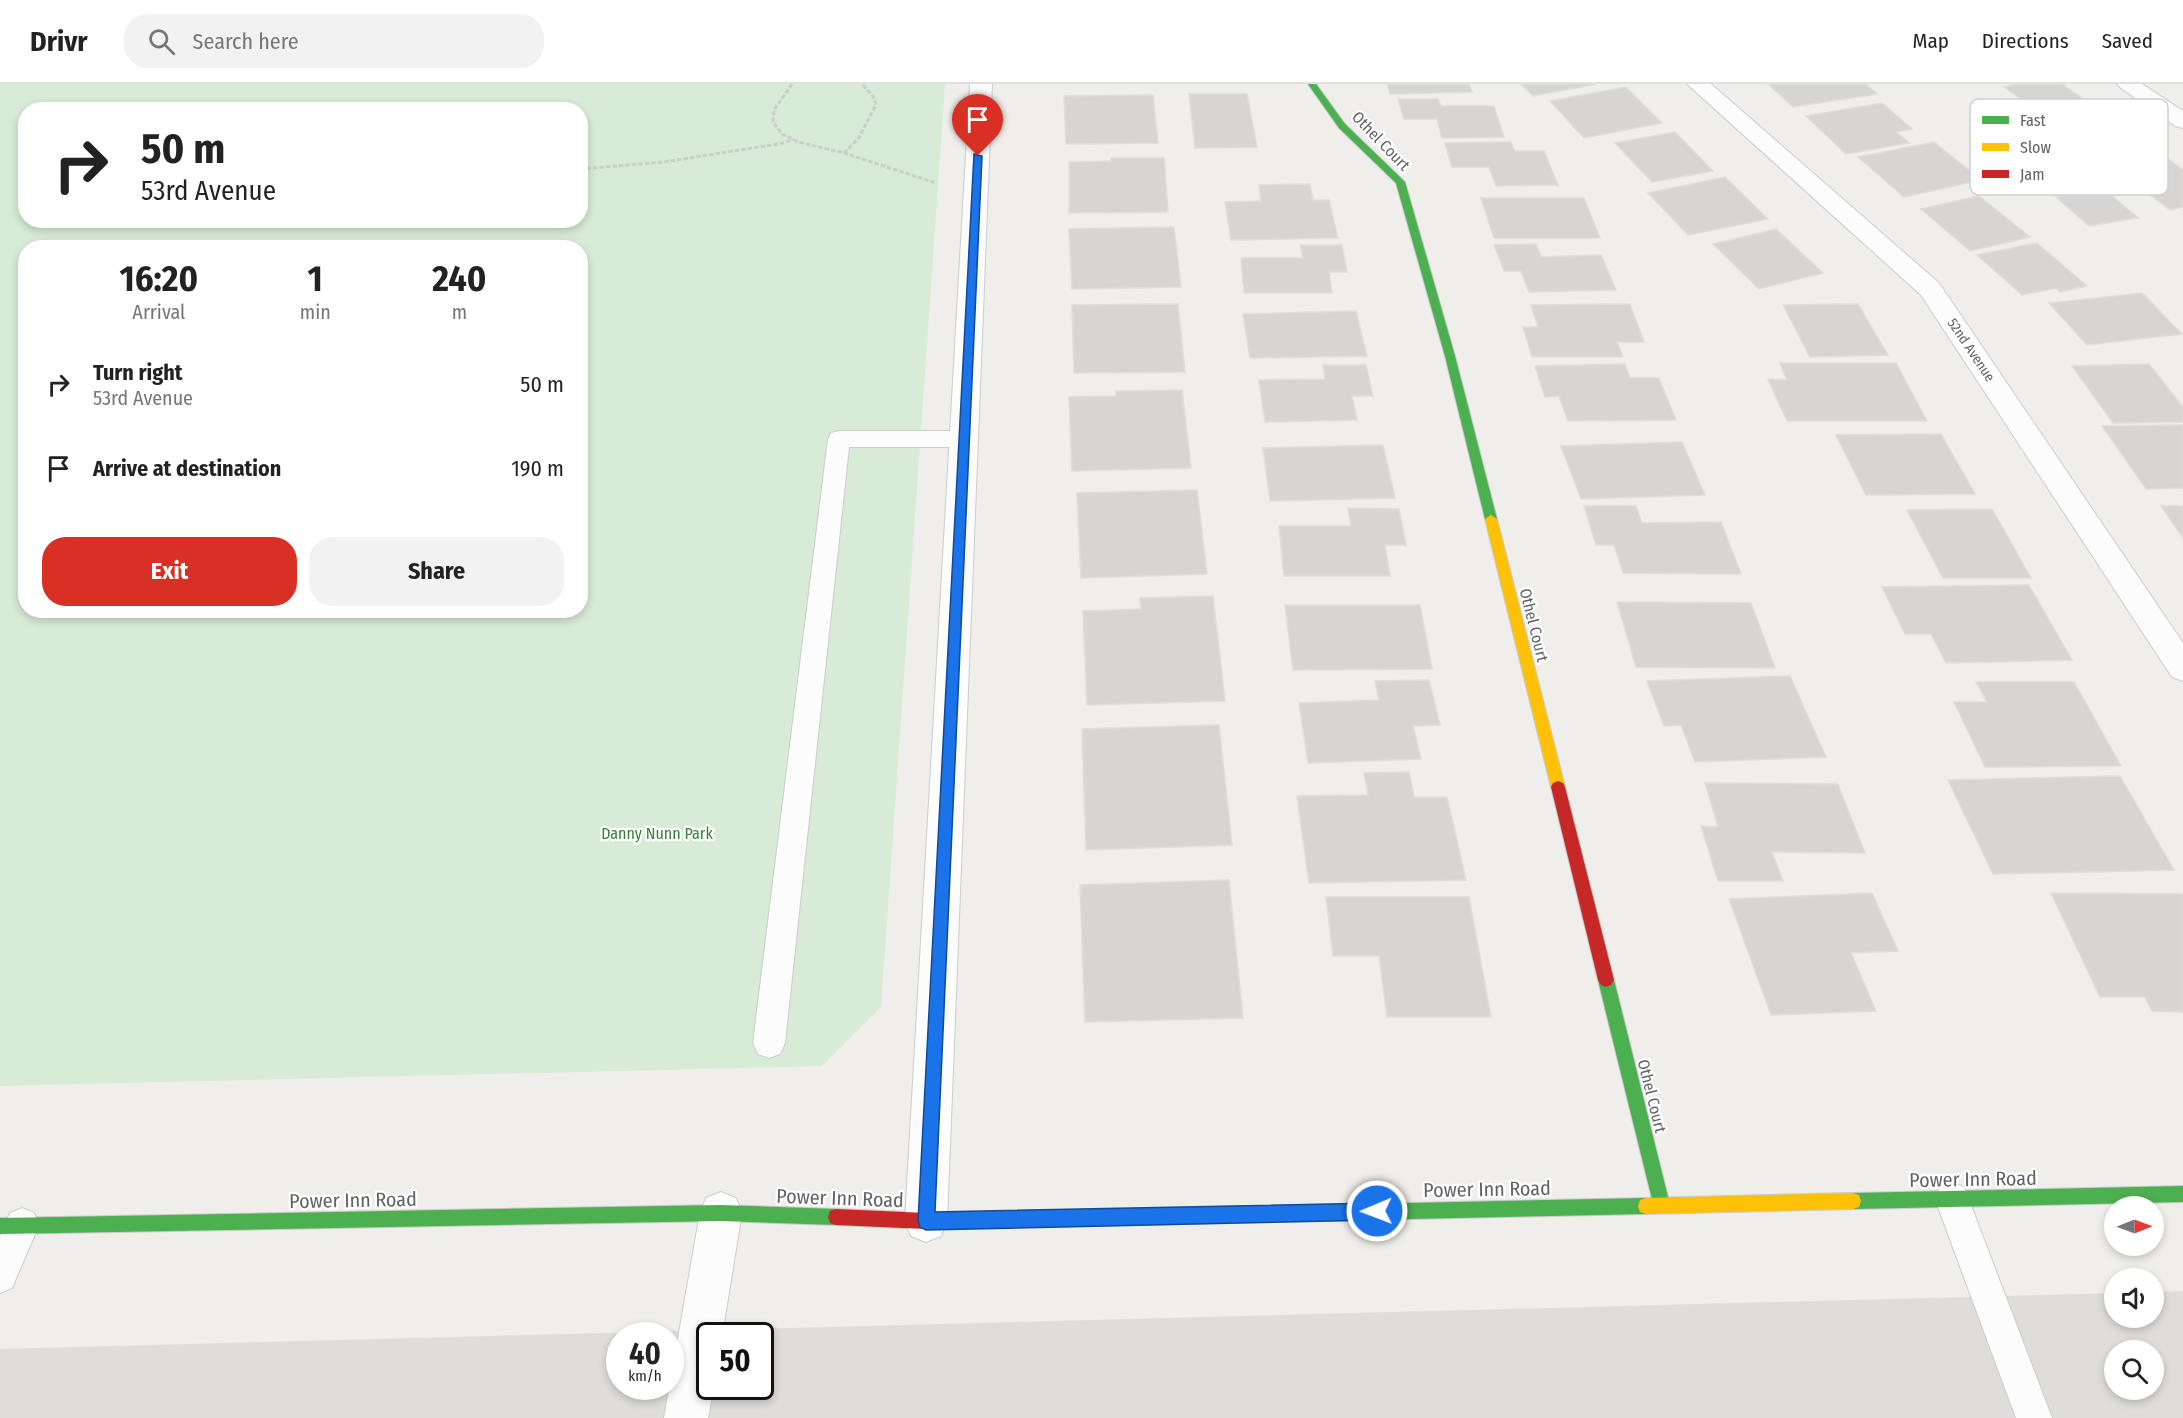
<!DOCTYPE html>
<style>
:root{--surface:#fff;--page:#f2f2f2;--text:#222;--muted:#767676;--line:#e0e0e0;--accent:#d93025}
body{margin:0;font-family:"Fira Sans Condensed",sans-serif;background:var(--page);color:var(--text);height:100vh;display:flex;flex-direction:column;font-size:22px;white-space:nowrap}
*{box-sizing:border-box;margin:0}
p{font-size:20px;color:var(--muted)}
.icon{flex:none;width:33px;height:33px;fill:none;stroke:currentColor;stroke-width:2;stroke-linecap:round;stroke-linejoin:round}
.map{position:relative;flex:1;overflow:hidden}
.panel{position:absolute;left:18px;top:156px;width:570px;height:378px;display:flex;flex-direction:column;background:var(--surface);border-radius:24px;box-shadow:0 3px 9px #0003}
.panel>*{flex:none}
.banner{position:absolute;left:18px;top:18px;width:570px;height:126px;border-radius:24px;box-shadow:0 3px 9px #0003;background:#fff;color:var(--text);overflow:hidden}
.needle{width:39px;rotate:89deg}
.fabs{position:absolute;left:2104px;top:1112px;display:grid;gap:12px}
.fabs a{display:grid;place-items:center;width:60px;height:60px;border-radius:50%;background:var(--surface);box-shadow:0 3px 9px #0003;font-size:30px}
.speed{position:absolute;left:606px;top:1238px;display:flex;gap:12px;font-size:30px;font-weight:700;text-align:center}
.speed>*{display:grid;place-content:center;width:78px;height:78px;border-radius:50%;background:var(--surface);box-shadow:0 3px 9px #0003;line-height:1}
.speed small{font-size:15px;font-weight:400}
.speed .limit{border:3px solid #111;border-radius:9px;background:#fff;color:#111}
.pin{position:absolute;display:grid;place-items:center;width:51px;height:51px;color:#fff;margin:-62px -26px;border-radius:50% 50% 50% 0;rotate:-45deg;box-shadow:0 0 6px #0007}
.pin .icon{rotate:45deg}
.me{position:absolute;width:66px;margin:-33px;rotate:269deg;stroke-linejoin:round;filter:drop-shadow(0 0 4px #0008)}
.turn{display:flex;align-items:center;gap:21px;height:126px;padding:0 24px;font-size:27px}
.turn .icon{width:78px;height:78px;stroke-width:2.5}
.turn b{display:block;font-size:42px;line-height:51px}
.eta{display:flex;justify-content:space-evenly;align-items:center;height:102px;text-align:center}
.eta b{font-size:36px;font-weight:700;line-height:42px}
.cta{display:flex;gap:12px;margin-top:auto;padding:12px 24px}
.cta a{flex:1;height:69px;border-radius:24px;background:var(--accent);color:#fff;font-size:24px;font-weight:700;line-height:69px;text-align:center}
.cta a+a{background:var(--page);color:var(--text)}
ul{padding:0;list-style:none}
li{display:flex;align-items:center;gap:18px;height:84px;padding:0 24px}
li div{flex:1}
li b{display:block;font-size:22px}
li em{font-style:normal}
header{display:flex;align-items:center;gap:36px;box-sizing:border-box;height:84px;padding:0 30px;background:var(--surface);border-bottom:2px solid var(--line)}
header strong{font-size:28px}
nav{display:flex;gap:33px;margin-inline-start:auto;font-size:21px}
.search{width:420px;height:54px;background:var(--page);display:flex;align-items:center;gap:15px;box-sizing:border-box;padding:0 21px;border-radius:24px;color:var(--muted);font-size:22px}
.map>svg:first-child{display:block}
.industrial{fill:#dfddda;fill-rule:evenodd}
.green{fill:#d8ebd6;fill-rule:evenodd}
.building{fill:#d6d5d3;stroke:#deddd9;stroke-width:1.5}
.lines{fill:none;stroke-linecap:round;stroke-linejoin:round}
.lane-casing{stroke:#cbcccc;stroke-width:2}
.street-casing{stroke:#cbcccc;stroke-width:2}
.fast-casing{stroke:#cacacb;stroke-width:2}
.slow-casing{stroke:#cacacb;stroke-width:2}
.jam-casing{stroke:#cacacb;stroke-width:2}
.path{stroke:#cacfcc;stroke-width:3;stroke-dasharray:4.5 2;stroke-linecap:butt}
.lane{fill:#fdfcfc;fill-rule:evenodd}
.street{fill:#fdfcfc;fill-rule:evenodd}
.fast{fill:#4caf50;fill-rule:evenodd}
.slow{fill:#ffc107;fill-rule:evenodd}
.jam{fill:#c62828;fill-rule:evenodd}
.route{fill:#1a73e8;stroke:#114b97;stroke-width:1.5}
.labels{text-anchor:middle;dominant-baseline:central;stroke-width:4.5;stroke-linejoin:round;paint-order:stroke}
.far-street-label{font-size:14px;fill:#5f6368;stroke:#fff}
.street-label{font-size:16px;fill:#5f6368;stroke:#fff}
.park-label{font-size:16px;fill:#348238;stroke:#fff}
.near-street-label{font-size:20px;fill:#5f6368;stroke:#fff}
.key{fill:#fff;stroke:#cfd0d2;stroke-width:1.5}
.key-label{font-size:16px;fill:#5f6368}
</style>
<header>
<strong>Drivr</strong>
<div class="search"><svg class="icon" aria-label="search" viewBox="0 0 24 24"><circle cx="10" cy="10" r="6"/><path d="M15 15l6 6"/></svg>Search here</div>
<nav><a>Map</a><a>Directions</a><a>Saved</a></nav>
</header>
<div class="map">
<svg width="2183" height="1334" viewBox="0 0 2183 1334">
<rect width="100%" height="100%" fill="#efeeea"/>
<path class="industrial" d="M2183,1207v127h-2183v-69l2115,-56v24h39v-25zM620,1251h50v51h-50zM710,1251h50v51h-50zM2115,1266h39v39h-39z"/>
<path class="green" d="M0,0h945l-64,923 -59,59 -822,20zM26,26h554v110h-554zM26,164h554v362h-554z"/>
<g class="building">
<polygon points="1387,0 1469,0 1472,8 1390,10"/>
<polygon points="1521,0 1596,0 1533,12"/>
<polygon points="1768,0 1866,0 1877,10 1793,23"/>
<polygon points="2018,0 2062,0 2109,33 2068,42 2035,19 2028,20 2004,3"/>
<polygon points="1626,3 1662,39 1584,54 1550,17"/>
<polygon points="1189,10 1247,10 1257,63 1195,64"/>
<polygon points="1153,11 1158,59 1066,60 1064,12"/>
<polygon points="1398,15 1438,15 1441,22 1494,22 1504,53 1442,54 1437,35 1404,35"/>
<polygon points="1882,19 1912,45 1896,48 1909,59 1846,70 1806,32"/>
<polygon points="1675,48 1713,87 1652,98 1615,59"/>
<polygon points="2144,57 2183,86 2183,123 2170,126 2093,67"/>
<polygon points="1511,58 1515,67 1544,67 1558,101 1496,102 1489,83 1452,83 1445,59"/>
<polygon points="1934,58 1981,96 1904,113 1858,73"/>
<polygon points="1111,74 1164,74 1168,128 1069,129 1069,78 1111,77"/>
<polygon points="1725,93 1768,135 1688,151 1648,109"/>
<polygon points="1310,100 1313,116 1329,116 1338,154 1231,156 1225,118 1261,117 1259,101"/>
<polygon points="2104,105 2138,134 2089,142 2056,113"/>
<polygon points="1979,112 2030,153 1970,167 1921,125"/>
<polygon points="1481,114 1584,114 1600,154 1494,154"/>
<polygon points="1174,143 1181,203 1072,205 1069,145"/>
<polygon points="1776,145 1823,189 1759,205 1713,160"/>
<polygon points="2037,159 2087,202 2060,208 2056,204 2022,211 1977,171"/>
<polygon points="1536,160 1541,173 1601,171 1616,206 1529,208 1521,187 1504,187 1494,161"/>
<polygon points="1300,161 1342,161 1347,188 1329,188 1332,209 1244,209 1241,174 1303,174"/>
<polygon points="2142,209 2182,250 2087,261 2049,219"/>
<polygon points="1178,220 1185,288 1074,289 1072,221"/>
<polygon points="1630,220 1644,258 1617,258 1623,273 1532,273 1523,243 1538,243 1531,221"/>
<polygon points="1858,220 1888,271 1810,273 1783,221"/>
<polygon points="1356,227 1367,272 1250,274 1243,230"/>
<polygon points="1780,279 1896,279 1927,337 1787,337 1768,295 1787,296"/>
<polygon points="1625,280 1630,294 1659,294 1676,336 1568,337 1559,312 1545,313 1535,282"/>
<polygon points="2149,280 2183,323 2183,338 2113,339 2072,282"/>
<polygon points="1323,281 1366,281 1373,312 1352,312 1357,336 1265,338 1259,296 1325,295"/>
<polygon points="1182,306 1191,384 1072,387 1069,313 1116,312 1116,307"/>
<polygon points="2183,341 2183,404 2146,405 2102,342"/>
<polygon points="1941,350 1975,410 1866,411 1836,351"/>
<polygon points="1682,358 1705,411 1581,415 1561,362"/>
<polygon points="1383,361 1395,414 1270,417 1263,364"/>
<polygon points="1197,406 1207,490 1081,494 1077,409"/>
<polygon points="1584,422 1636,422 1642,439 1721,438 1741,490 1623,489 1614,461 1596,461"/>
<polygon points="2161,422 2183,422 2183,454"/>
<polygon points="1348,424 1399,425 1406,461 1385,461 1390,492 1284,492 1279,442 1351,442"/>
<polygon points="1992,425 2031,494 1943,494 1907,426"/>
<polygon points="2029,501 2072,576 1946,579 1931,550 1905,550 1882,503"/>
<polygon points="1213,512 1225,617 1087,621 1083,527 1141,525 1140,514"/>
<polygon points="1617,518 1751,519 1775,584 1636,583"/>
<polygon points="1285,521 1420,521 1432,585 1293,586"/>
<polygon points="1790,592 1826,673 1695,678 1681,641 1664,642 1647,597"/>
<polygon points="1429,596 1440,641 1413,642 1421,675 1308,679 1299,619 1379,616 1375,597"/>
<polygon points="1976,598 2074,598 2121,682 1985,683 1954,618 1987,618"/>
<polygon points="1219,641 1232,761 1086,766 1082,645"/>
<polygon points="1409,688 1414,713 1447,713 1466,796 1309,799 1297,712 1368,711 1364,689"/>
<polygon points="2120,692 2174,786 1993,790 1948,696"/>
<polygon points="1705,699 1838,700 1865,769 1772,768 1783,797 1718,797 1701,742 1718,743"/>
<polygon points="1229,796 1243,934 1085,938 1080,801"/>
<polygon points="1872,809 1898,867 1851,869 1876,927 1771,931 1729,815"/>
<polygon points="2051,809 2183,810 2183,928 2152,927 2145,913 2100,913"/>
<polygon points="1326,813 1469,813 1491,933 1387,933 1379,872 1333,872"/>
</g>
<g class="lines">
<defs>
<g id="lane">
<polygon points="839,347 964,347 972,349 975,355 972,361 964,363 849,363 785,959 780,970 769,974 758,970 753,959 828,355 831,349"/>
<polygon points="1952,1098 1964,1103 2052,1334 2016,1334 1935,1115 1940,1103"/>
<polygon points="22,1124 34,1129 39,1141 12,1204 0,1209 0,1152 10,1129"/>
</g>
<g id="street">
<polygon points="970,0 992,0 947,1137 941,1152 926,1158 911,1152 905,1137"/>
<polygon points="1687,0 1711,0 1939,199 2183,559 2183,597 2172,593 1921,211"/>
<polygon points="2117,0 2142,0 2183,27 2183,44 2175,42 2121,4"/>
<polygon points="721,1108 736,1114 742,1129 722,1251 710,1251 710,1302 714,1302 708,1334 664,1334 700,1129 706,1114"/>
</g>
<g id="fast">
<polygon points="1308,0 1316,0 1345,40 1405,98 1455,272 1497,435 1495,438 1487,438 1485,435 1445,272 1396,99 1339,44"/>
<polygon points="1606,889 1611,891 1614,896 1670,1121 1668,1127 1662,1129 1656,1127 1654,1122 1652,1128 1646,1130 1080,1142 1074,1140 1072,1134 1074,1128 1080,1126 1646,1114 1653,1119 1598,896 1601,891"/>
<polygon points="2183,1102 2183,1118 1853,1125 1847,1123 1845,1117 1847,1111 1853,1109"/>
<polygon points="721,1121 836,1125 842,1127 844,1133 842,1139 836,1141 721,1137 0,1150 0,1134"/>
</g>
<g id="slow">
<polygon points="1491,431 1497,435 1565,703 1563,707 1558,709 1553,707 1551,703 1485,435"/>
<polygon points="1853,1109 1859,1111 1861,1117 1859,1123 1853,1125 1646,1130 1640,1128 1638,1122 1640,1116 1646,1114"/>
</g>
<g id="jam">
<polygon points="1558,697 1563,699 1565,703 1614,896 1611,901 1606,903 1601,901 1598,896 1551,703 1553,699"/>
<polygon points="836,1125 926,1129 1080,1126 1086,1128 1088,1134 1086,1140 1080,1142 926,1145 836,1141 830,1139 828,1133 830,1127"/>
</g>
</defs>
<use href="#lane" class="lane-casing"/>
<use href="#street" class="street-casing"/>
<use href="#fast" class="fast-casing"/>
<use href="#slow" class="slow-casing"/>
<use href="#jam" class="jam-casing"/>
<g class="path">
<polyline points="792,0 774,26 773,38 782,50 798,58 844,69 936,99"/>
<polyline points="844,69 858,55 876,21 873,12 862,0"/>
<polyline points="580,85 664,78 784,59 793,55"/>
</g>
<use href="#lane" class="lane"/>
<use href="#street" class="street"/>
<use href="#fast" class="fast"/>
<use href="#slow" class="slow"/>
<use href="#jam" class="jam"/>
</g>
<polygon class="route" points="974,70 982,72 935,1128 1377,1119 1383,1121 1386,1127 1383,1133 1377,1136 926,1146 920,1143 918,1137"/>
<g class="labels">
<g class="far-street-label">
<text transform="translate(1971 266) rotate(56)">52nd Avenue</text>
</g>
<g class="street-label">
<text transform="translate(1381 57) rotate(46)">Othel Court</text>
<text transform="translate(1534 541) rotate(76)">Othel Court</text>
<text transform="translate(1652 1012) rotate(76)">Othel Court</text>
</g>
<g class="park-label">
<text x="657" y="749">Danny Nunn Park</text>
</g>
<g class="near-street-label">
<text transform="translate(1973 1095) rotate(-1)">Power Inn Road</text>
<text transform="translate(1487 1105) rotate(-1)">Power Inn Road</text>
<text transform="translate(840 1114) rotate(2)">Power Inn Road</text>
<text transform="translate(353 1116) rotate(-1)">Power Inn Road</text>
</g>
</g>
<rect x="1970" y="15" width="198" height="96" rx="9" class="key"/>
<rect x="1982" y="32" width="27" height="8" fill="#4caf50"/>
<rect x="1982" y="59" width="27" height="8" fill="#ffc107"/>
<rect x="1982" y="86" width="27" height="8" fill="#c62828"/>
<g class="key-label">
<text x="2020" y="42">Fast</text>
<text x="2020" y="69">Slow</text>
<text x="2020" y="96">Jam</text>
</g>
</svg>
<div class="fabs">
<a><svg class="needle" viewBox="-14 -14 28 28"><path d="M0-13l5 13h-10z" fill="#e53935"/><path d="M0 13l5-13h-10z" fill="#767676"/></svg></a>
<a><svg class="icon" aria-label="sound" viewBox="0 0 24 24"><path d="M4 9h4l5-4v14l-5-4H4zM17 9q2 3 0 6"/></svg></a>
<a><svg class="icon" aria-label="search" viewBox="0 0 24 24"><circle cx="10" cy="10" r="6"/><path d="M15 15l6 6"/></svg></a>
</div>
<div class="speed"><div>40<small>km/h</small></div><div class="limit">50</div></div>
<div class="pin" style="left:978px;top:72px;background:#d93025"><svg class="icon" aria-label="arrive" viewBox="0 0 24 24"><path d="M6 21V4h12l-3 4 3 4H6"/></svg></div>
<svg class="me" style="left:1377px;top:1127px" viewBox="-20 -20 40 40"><circle r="17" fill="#1a73e8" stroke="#fff" stroke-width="3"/><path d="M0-11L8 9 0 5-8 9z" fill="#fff"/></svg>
<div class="banner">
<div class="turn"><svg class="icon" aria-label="right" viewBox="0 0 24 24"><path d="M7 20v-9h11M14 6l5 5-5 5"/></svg><div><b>50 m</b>53rd Avenue</div></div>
</div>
<section class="panel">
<div class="eta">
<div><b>16:20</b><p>Arrival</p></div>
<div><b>1</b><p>min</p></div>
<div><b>240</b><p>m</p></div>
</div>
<ul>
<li><svg class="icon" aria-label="right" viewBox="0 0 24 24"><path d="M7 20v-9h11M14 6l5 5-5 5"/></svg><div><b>Turn right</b><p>53rd Avenue</p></div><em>50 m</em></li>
<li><svg class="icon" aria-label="arrive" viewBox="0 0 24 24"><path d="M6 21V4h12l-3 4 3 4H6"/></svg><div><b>Arrive at destination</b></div><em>190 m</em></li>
</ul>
<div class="cta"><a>Exit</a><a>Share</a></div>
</section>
</div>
